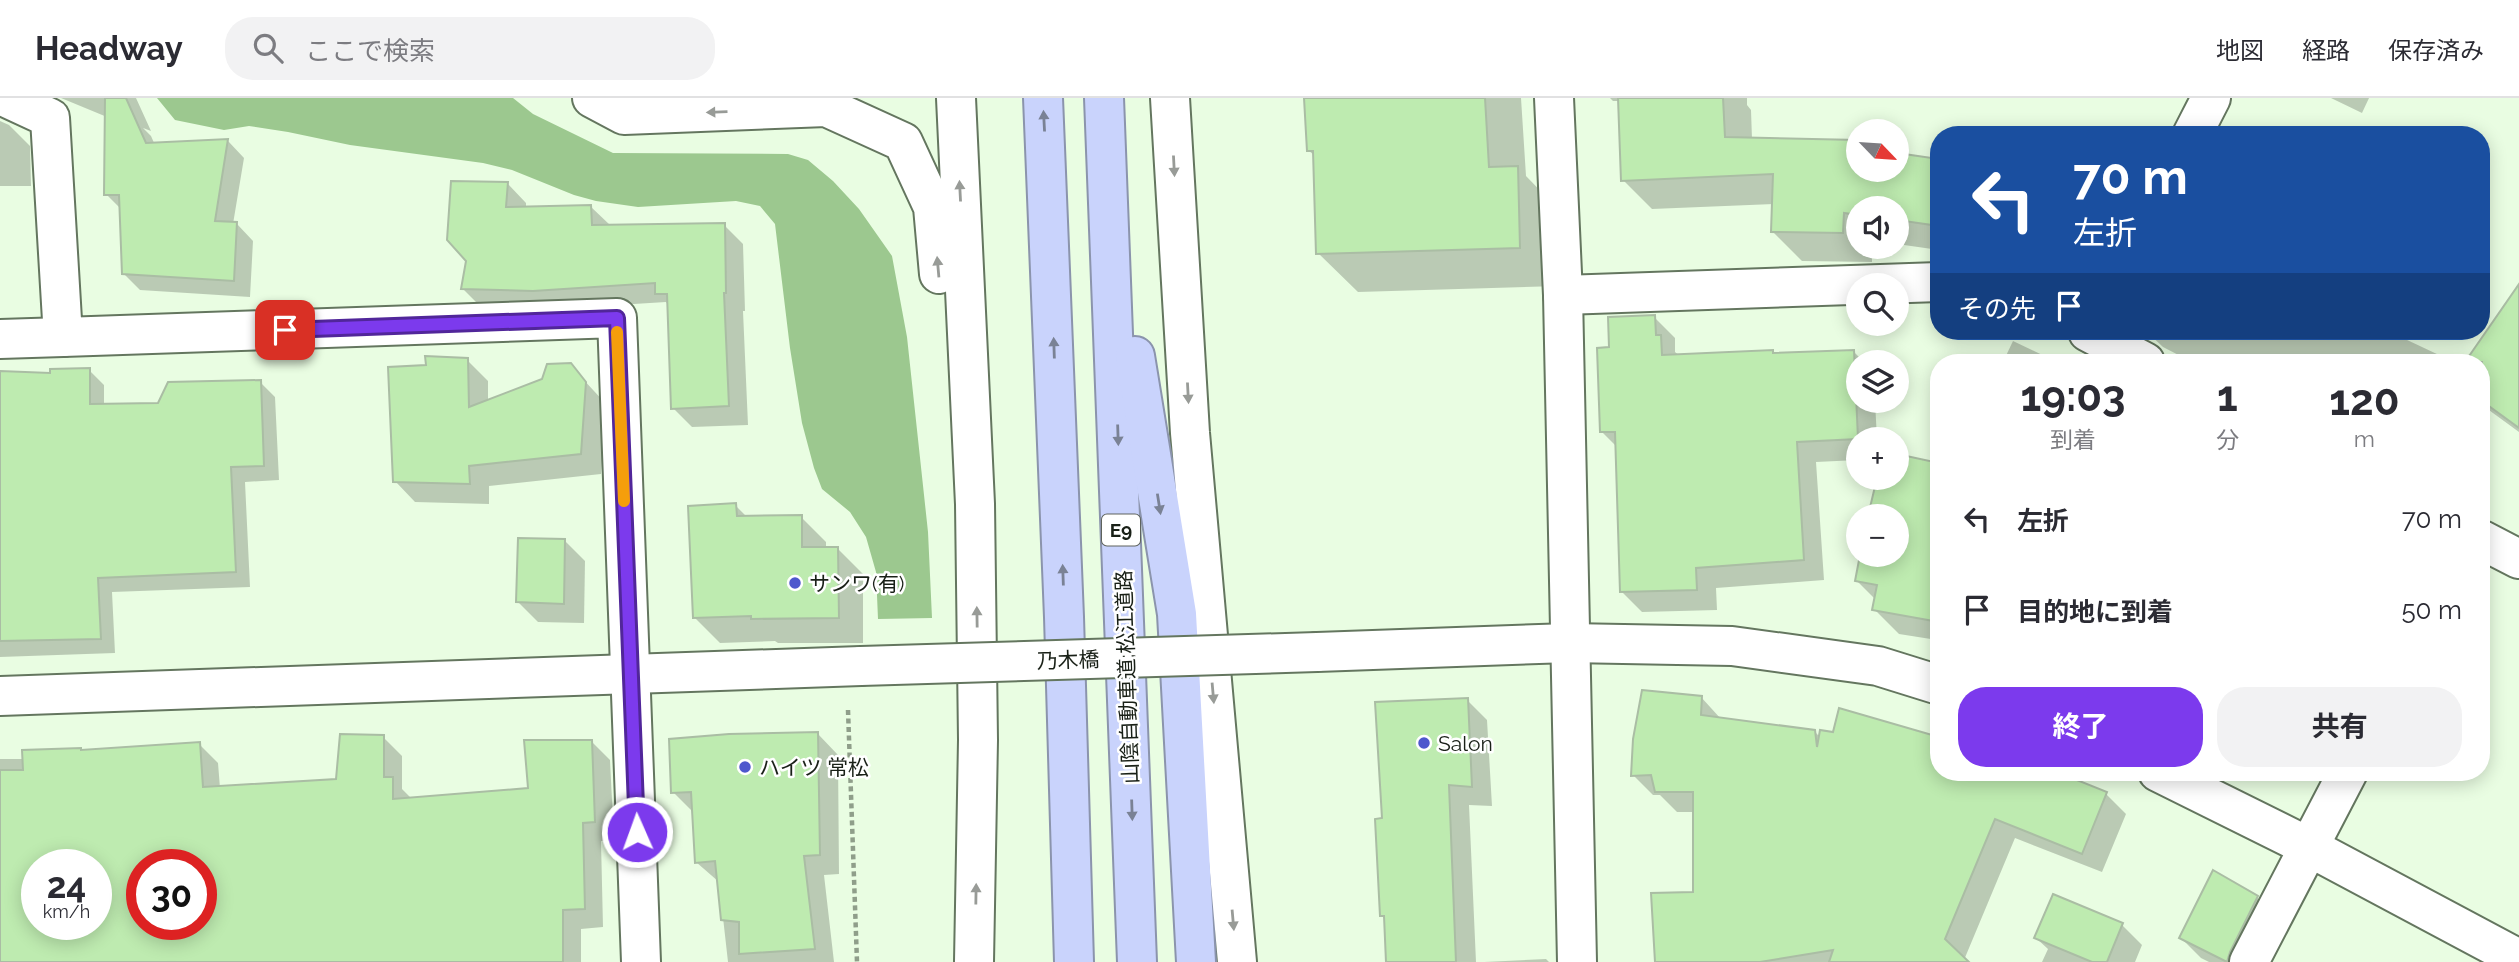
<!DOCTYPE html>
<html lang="ja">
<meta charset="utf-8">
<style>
:root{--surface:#fff;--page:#f2f2f3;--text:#2b2b33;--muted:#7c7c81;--line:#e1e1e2;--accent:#7c3aed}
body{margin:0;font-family:Raleway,"Noto Sans JP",sans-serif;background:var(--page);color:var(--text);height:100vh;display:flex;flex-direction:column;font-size:26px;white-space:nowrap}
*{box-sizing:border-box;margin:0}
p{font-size:23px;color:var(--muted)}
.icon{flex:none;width:38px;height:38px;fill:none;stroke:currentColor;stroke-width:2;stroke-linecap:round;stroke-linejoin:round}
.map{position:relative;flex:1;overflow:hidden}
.panel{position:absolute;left:1930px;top:256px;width:560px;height:427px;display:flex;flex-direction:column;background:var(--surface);border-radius:28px;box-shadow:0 4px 18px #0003}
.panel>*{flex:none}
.hud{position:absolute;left:1930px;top:28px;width:560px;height:214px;border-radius:28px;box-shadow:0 4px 18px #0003;background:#1a4fa0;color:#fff;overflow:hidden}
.needle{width:46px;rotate:115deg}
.fabs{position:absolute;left:1846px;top:21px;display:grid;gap:14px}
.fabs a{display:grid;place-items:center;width:63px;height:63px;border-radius:50%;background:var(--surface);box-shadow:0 4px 18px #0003;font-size:35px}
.speed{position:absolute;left:21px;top:751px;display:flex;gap:14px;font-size:35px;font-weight:700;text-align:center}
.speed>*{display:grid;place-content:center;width:91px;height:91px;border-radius:50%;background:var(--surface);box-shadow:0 4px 18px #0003;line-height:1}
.speed small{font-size:18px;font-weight:400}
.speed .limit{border:10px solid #d22;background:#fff;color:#111}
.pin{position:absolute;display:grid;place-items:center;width:60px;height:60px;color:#fff;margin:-30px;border-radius:14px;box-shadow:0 4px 10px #0006}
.me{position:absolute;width:77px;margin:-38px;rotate:358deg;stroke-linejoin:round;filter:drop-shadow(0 0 5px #0008)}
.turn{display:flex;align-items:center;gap:24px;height:147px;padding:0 28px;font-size:32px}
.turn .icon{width:91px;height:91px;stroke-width:2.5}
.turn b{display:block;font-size:49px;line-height:60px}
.then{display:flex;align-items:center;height:66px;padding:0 28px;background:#0003;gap:14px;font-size:26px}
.eta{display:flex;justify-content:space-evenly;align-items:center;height:119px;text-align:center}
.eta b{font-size:42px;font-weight:700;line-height:49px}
.button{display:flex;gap:14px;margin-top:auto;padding:14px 28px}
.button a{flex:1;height:80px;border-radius:28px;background:var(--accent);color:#fff;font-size:28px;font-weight:700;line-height:80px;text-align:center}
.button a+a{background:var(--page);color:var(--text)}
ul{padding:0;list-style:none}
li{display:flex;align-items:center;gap:21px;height:91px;padding:0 28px}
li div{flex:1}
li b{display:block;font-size:26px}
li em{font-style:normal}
header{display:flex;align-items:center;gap:42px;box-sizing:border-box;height:98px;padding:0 35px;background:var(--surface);border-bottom:2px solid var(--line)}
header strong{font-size:33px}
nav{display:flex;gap:38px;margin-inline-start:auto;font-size:24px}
.search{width:490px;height:63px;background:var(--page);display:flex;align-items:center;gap:18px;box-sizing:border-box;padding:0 24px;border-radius:28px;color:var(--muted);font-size:26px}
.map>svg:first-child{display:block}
.forest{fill:#9cc88f}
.shadow{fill:#0003;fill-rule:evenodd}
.building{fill:#beebb0;stroke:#aabda4;stroke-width:2;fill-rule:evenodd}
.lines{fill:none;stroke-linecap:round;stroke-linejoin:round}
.minor-casing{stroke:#64765f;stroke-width:42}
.highway-casing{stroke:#8b94ac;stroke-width:42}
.path{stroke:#8f9e8a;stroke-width:4.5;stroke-dasharray:5 3.5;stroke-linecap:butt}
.minor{stroke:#fff;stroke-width:38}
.highway{stroke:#c9d3fc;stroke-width:38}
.minor-bridge-casing{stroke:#64765f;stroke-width:42;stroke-linecap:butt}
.minor-bridge{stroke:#fff;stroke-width:38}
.oneway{fill:#989b97}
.oneway2{fill:#7a8295}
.route-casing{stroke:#51269a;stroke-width:18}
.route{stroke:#7c3aed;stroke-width:12}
.slow{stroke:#f59e0b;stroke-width:12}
.poi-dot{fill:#4e57cd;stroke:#fff;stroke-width:2.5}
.labels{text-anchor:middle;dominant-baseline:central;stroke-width:5;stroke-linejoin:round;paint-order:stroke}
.shield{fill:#fff;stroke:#5e635d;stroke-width:2}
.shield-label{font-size:19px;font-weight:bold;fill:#192017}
.poi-label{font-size:21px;fill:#192017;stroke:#fff;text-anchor:start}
.street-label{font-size:21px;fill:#192017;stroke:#fff}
</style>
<header>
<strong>Headway</strong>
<div class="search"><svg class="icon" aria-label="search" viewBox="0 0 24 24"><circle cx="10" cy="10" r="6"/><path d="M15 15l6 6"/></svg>ここで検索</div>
<nav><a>地図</a><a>経路</a><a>保存済み</a></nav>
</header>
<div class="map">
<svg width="2519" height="864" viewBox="0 0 2519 864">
<rect width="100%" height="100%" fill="#e9fde2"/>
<polygon class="forest" points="157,0 513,0 533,16 613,55 788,56 808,62 833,83 859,111 892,158 907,239 928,434 932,520 878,521 876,474 866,439 850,414 822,391 814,370 802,325 790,250 775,126 760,108 736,103 638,109 596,103 574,97 512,72 483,65 350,47 288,34 249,28 224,32 175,22"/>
<g class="shadow">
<polygon points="61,0 136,0 151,33 143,30 151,38 155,47 228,43 244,60 233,126 237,126 253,143 250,199 140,192 123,175 121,111 106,96 107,19"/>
<polygon points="1306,0 1521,0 1526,78 1557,110 1559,188 1358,194 1318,155 1315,58 1308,52"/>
<polygon points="1610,0 1747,0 1747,7 1751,12 1752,41 1858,44 1858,72 1897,72 1897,57 1939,62 1939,152 1897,146 1897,110 1858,110 1858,149 1872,149 1872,164 1802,163 1773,134 1774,106 1652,111 1623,82 1620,3 1613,3"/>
<polygon points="2331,0 2369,0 2362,15"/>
<polygon points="0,23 9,27 30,48 31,88 0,88"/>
<polygon points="507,85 526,105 526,110 590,108 610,127 724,127 743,146 745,213 743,213 748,327 692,329 673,310 669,208 666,204 554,211 482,210 463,191"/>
<polygon points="2519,190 2519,334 2482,307 2482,264 2467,264"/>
<polygon points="1654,219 1675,240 1675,254 1680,258 1772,253 1775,256 1854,254 1864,264 1858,264 1858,303 1875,303 1877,341 1858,341 1858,362 1816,364 1824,482 1716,490 1717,512 1642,514 1622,494 1617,349 1602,334 1611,251"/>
<polygon points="2146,233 2388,233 2439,257 2445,264 2192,264 2163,249"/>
<polygon points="2013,243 2057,264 2003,264"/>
<polygon points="467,262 488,283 488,303 544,282 570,267 606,306 601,376 489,388 489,406 415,404 395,383 428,268"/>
<polygon points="89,272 104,287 104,307 160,307 260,284 275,299 279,382 245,384 250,489 112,494 115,555 0,559 0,275 52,277"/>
<polygon points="1897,357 1939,366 1939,529 1937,542 1899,536 1874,511 1876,502 1857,483 1861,457 1897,457 1897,418 1870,418 1879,380 1897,380"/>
<polygon points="735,407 748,420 801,419 826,444 826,451 838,451 863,476 863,545 778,545 775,543 720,545 695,520"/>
<polygon points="564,442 585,463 584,525 538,524 518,504"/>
<polygon points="1701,599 1721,621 1814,633 1820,639 1939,640 1939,674 2052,674 2106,696 2126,716 2102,774 2015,740 1964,862 1966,864 1656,864 1695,796 1694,714 1677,714 1660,697 1653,697 1633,677"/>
<polygon points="1467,602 1487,622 1492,708 1469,707 1476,864 1388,864 1386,822 1382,818 1384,722"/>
<polygon points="818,636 838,657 839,776 824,777 834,864 728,864 719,784 696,764 694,715 673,694"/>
<path d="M383,639l19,19v33l9,9 119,-8 61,-49 19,19 4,81h-13l2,86 -22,2v33h-581v-203h24l58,-7 117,-8 19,19 2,25 117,-7zM37,766h59v60h-59zM142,766h59v60h-59z"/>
<polygon points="2214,774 2257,800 2278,820 2255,864 2209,864 2201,860 2181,840"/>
<polygon points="2122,827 2142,847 2135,864 2042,864 2048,851 2036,840"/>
<polygon points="1546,861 1549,864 1484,864"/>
</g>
<g class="building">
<polygon points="105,0 126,0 146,45 228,41 215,123 237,124 234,183 122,176 119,97 104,97"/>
<polygon points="1304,0 1485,0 1489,69 1518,68 1520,150 1316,156 1313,53 1307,53"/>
<polygon points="1618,0 1723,0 1725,39 1858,42 1858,72 1897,72 1897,55 1939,61 1939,128 1897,122 1897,110 1858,110 1858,117 1844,115 1843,135 1771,134 1773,76 1621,83"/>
<polygon points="451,83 508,84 506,109 591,107 592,127 725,125 726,195 724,195 729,308 671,311 667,196 655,196 655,185 533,193 461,191 466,163 447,142"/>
<polygon points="2519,186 2519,330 2482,303 2482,264 2465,264"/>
<polygon points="1655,217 1656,237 1661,237 1662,257 1773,252 1773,255 1854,252 1858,341 1797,344 1804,462 1696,470 1697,492 1620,494 1615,334 1600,334 1597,250 1609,249 1608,219"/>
<polygon points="425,258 468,260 469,309 542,281 547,266 571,265 586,284 581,356 469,368 470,386 393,384 388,269 426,267"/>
<polygon points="90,270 90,306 158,305 168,284 261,282 264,368 231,369 236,474 98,480 101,541 0,543 0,273 50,275 50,271"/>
<polygon points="1897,356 1939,365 1939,524 1872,512 1877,487 1855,483 1860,457 1897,457 1897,418 1868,418 1877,380 1897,380"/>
<polygon points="736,405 737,418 802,417 802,449 838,449 839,520 751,521 751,518 693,520 688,408"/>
<polygon points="518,440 565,441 564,506 516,504"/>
<polygon points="1642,592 1702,598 1701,617 1815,632 1817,649 1820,632 1833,634 1839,610 1939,639 1939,674 2057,674 2107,694 2082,756 1995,721 1945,841 1969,864 1829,864 1833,852 1760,864 1655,864 1651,795 1693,794 1693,694 1655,694 1651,677 1631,678 1633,641"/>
<polygon points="1468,600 1472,689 1449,687 1456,864 1386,864 1384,818 1380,818 1375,721 1382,720 1375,604"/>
<polygon points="818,634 820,757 804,758 815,851 739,856 739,824 721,822 715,763 695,765 691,694 671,695 669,641 729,636"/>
<path d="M340,636l44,1v42h9v22l135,-11 -4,-48h68l3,82 -12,1 2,86 -22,1v52h-563v-192h23l-1,-20 59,-2v2l119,-8 3,45 133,-8zM37,766h59v60h-59zM142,766h59v60h-59z"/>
<polygon points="2213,772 2258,798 2230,854 2227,864 2179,840"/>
<polygon points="2053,796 2123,825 2107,864 2092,864 2034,840"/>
</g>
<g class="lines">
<defs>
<g id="minor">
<polyline points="7,0 50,20 63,239 617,220 641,864"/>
<polyline points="592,0 624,17 826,9 903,44 933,109 939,176"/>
<polyline points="956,0 975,406 978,642 974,864"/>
<polyline points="1170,0 1190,335 1237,864"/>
<polyline points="1554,0 1563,197 1577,864"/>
<polyline points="2192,37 2211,0"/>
<polyline points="1563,197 1939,184"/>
<polyline points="2089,233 2088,234 2145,264"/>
<polyline points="0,241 63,239"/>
<polyline points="2482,442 2519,461"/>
<polyline points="1317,554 1569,545 1732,548 1878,568 1939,587"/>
<polyline points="0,598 861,568"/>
<polyline points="2158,674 2307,748 2519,861"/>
<polyline points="2249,864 2348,674"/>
</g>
<g id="highway">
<polyline points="1043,0 1064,519 1074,864"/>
<polyline points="1104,0 1137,864"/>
<polyline points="1135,258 1177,516 1196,864"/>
</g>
</defs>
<use href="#minor" class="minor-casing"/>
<use href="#highway" class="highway-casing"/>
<polyline class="path" points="848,612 857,864"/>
<use href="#minor" class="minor"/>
<use href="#highway" class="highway"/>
<defs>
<polyline id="minor-bridge" points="861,568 1317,554"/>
</defs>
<use href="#minor-bridge" class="minor-bridge-casing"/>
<use href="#minor-bridge" class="minor-bridge"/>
</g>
<defs><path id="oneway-solid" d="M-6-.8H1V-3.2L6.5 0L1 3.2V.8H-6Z" transform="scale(1.75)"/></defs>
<g class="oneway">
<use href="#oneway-solid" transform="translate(717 14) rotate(178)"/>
<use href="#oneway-solid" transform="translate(1174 68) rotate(87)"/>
<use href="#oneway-solid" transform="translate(960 93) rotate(-93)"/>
<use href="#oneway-solid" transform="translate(938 169) rotate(-95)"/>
<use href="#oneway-solid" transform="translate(1188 295) rotate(87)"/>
<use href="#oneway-solid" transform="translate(977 519) rotate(-91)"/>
<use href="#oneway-solid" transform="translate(1213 595) rotate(85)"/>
<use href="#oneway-solid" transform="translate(976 796) rotate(-89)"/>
<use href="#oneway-solid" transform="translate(1233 822) rotate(85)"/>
</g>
<g class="oneway2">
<use href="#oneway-solid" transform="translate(1044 23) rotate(-93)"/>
<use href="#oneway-solid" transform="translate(1054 250) rotate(-92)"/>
<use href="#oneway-solid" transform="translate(1118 337) rotate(88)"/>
<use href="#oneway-solid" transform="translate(1159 406) rotate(81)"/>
<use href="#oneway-solid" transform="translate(1063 477) rotate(-92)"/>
<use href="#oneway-solid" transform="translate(1132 712) rotate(88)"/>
</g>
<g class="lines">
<defs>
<polyline id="route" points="285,232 617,220 637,734"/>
</defs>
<use href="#route" class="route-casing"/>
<use href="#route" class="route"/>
<polyline class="slow" points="617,234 624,403"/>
</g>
<g class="poi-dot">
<circle cx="795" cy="485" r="7"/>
<circle cx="1424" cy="645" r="7"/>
<circle cx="745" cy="669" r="7"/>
</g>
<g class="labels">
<rect class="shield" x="1102" y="416.5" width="38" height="31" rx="5"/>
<g class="shield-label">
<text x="1121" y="432">E9</text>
</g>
<g class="poi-label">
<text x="809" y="485">サンワ(有)</text>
<text x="1438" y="645">Salon</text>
<text x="759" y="669">ハイツ 常松</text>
</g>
<g class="street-label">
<text transform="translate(1068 562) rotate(-2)">乃木橋</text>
<text transform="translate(1127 579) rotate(-92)">山陰自動車道;松江道路</text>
</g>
</g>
</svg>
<div class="fabs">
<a><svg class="needle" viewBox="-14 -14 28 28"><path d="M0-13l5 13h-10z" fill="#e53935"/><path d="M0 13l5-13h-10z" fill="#7c7c81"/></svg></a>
<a><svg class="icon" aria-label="sound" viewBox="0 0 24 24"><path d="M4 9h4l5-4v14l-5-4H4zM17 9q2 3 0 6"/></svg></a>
<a><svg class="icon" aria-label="search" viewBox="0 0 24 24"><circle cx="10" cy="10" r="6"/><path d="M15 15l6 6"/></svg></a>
<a><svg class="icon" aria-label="layers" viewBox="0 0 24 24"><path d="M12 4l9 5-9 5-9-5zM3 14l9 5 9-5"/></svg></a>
<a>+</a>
<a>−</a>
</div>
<div class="speed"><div>24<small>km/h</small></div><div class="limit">30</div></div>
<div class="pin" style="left:285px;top:232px;background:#d93025"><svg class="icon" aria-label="arrive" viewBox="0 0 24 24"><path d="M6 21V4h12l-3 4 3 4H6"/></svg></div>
<svg class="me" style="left:637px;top:734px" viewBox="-20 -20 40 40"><circle r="17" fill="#7c3aed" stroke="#fff" stroke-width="3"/><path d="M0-11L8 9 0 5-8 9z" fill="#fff"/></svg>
<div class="hud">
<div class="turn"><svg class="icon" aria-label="left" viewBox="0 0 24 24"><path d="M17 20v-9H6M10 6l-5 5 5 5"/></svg><div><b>70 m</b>左折</div></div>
<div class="then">その先<svg class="icon" aria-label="arrive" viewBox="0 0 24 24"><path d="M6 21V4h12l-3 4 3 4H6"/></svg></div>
</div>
<section class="panel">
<div class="eta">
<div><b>19:03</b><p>到着</p></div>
<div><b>1</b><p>分</p></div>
<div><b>120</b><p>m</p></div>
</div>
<ul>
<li><svg class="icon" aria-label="left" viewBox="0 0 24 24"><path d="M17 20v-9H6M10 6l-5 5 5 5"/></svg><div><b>左折</b></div><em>70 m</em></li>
<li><svg class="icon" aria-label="arrive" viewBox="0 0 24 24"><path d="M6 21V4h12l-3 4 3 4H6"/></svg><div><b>目的地に到着</b></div><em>50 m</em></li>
</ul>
<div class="button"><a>終了</a><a>共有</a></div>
</section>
</div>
